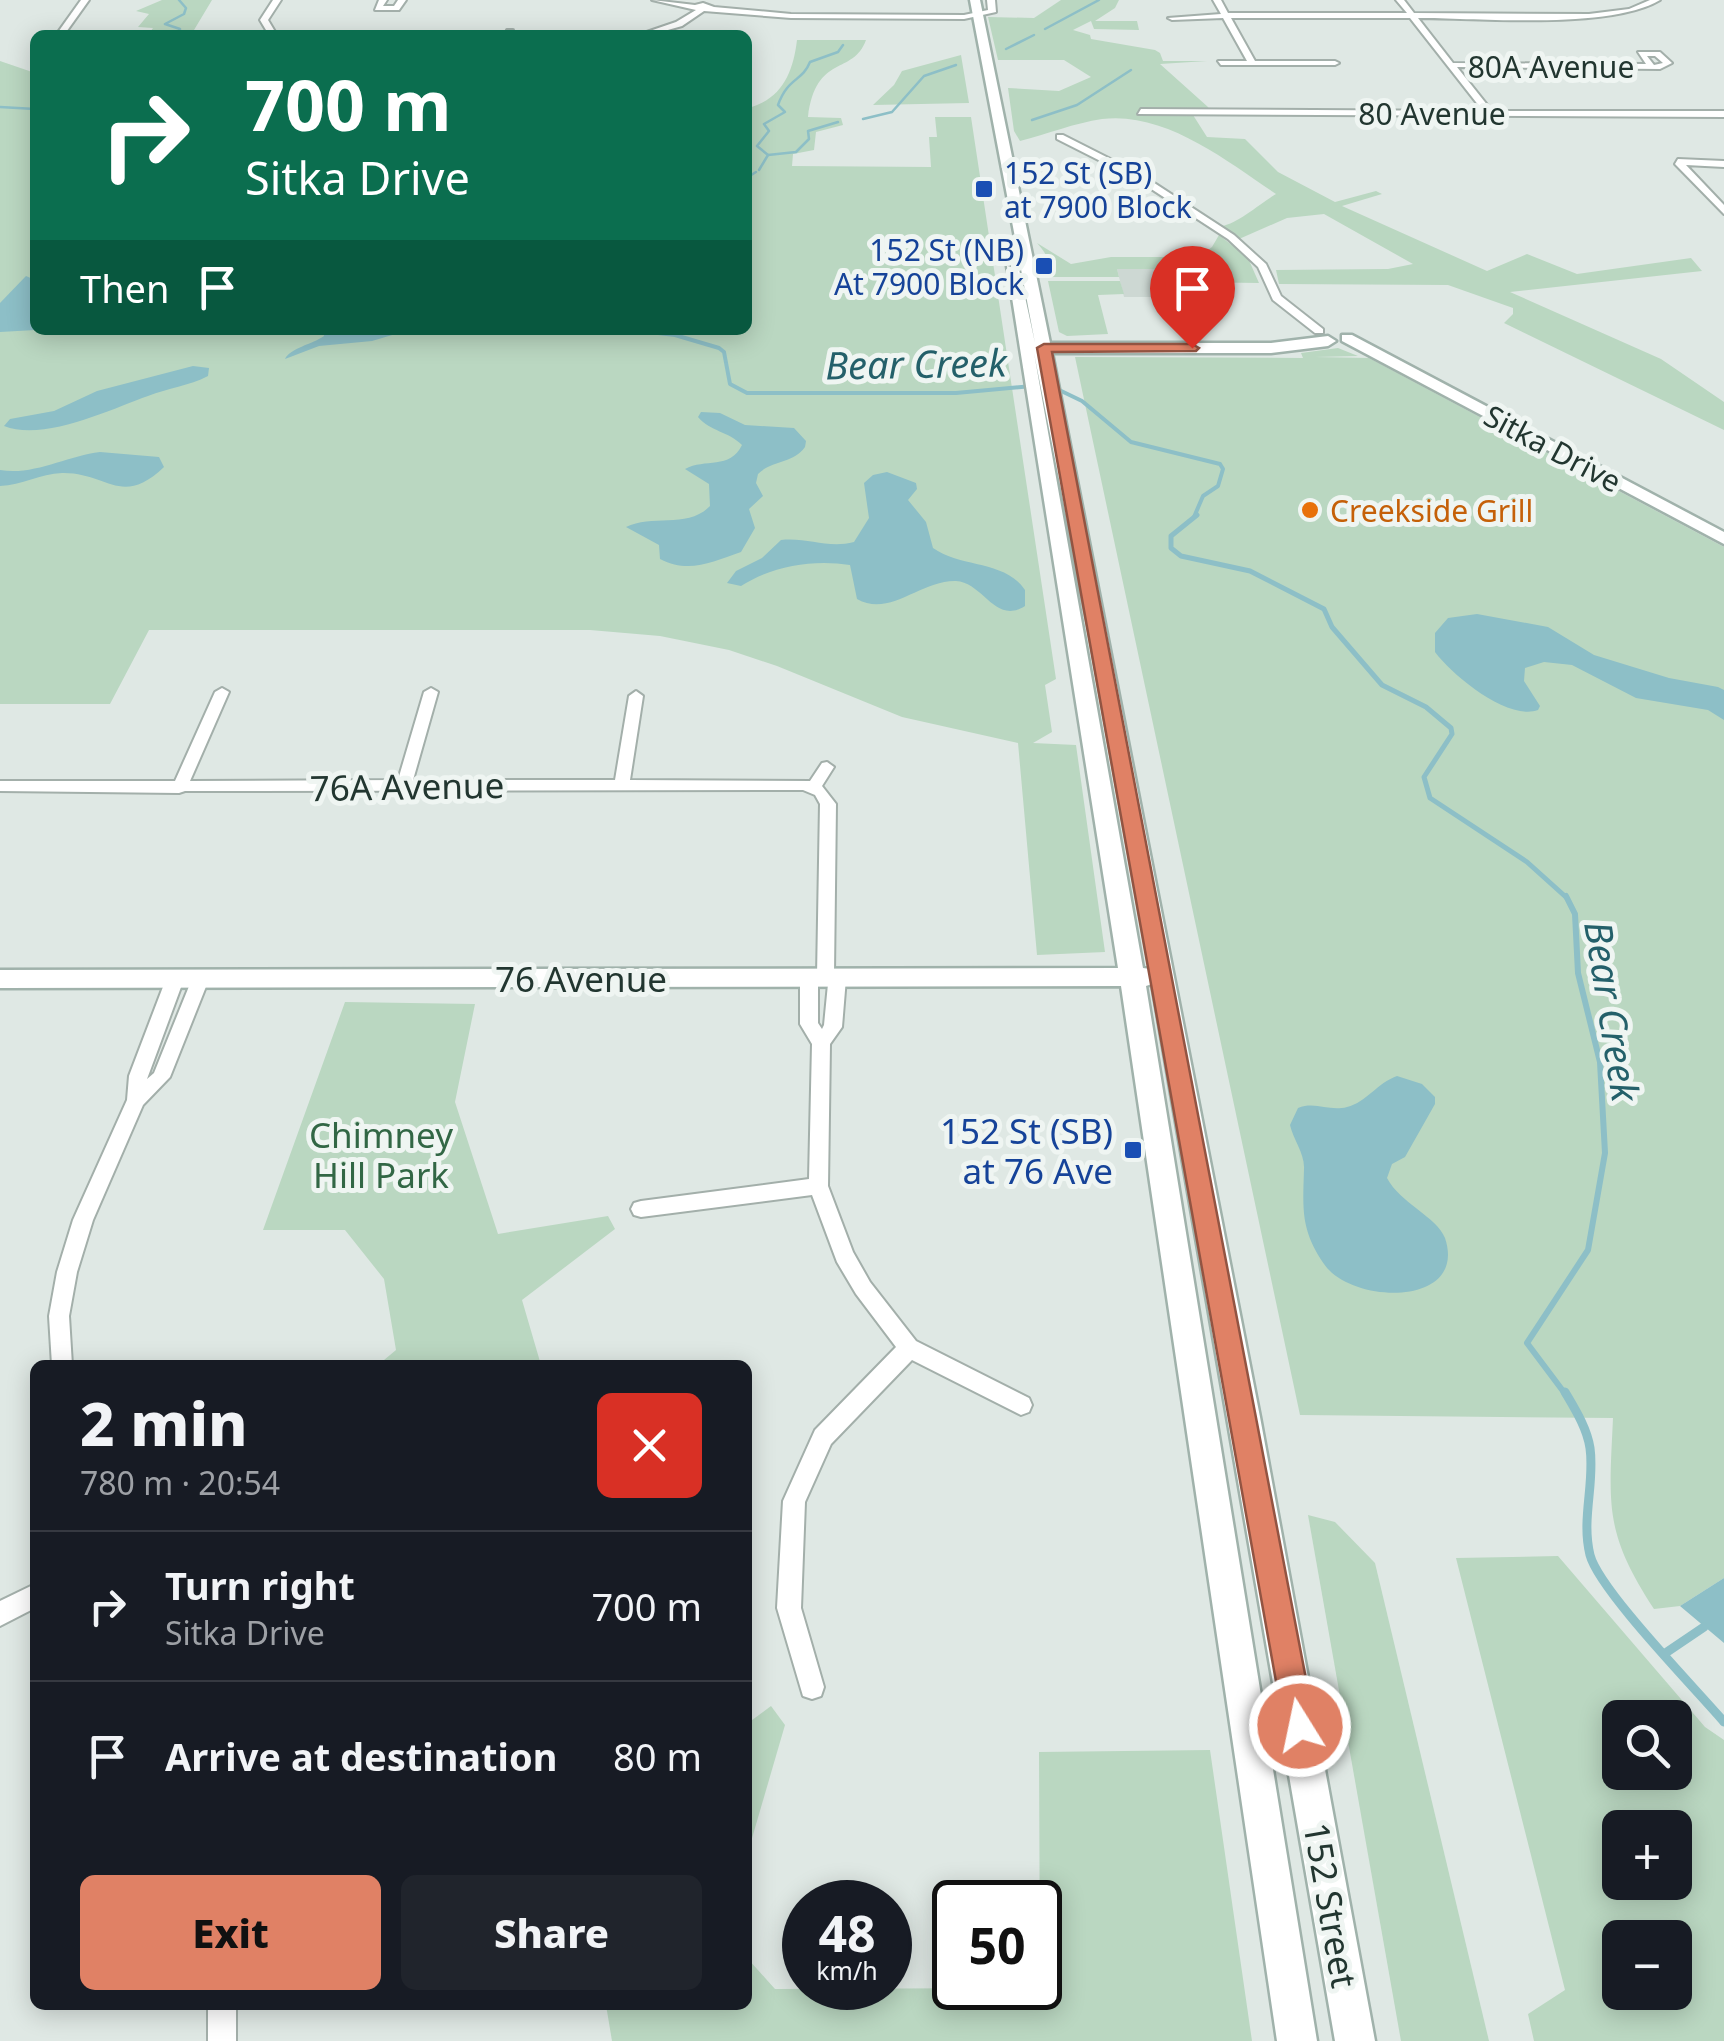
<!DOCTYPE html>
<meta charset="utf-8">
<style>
:root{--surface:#171b24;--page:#20242c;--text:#f1f3f6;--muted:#9ea1a6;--line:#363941;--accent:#e08165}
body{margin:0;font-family:"Noto Sans",sans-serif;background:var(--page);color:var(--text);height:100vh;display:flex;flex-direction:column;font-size:38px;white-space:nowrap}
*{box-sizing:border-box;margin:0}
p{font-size:32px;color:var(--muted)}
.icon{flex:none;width:55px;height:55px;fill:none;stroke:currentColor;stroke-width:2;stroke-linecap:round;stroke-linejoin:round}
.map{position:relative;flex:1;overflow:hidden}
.drawer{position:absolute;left:30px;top:1360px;width:722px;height:650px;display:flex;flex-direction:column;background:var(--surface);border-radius:15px;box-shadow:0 5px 25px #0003}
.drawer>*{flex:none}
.banner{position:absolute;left:30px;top:30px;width:722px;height:305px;border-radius:15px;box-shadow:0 5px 25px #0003;background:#0b6e4f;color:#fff;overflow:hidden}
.buttons{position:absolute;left:1602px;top:1700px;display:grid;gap:20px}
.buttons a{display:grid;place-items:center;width:90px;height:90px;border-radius:15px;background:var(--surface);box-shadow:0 5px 25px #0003;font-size:50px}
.speed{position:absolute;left:782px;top:1880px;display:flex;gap:20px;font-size:50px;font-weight:700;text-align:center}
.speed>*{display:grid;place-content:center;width:130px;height:130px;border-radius:50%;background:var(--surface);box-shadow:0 5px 25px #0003;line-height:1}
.speed small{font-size:25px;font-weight:400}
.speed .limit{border:5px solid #111;border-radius:15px;background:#fff;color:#111}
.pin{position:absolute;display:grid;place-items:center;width:85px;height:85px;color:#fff;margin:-102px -42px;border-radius:50% 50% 50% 0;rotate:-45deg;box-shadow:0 0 10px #0007}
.pin .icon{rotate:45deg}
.me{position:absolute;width:110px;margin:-55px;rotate:350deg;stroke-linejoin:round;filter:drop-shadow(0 0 8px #0008)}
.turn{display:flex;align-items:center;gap:35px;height:210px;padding:0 50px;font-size:45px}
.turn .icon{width:130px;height:130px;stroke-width:2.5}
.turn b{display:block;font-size:70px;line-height:85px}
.then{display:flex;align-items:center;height:95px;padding:0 50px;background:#0003;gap:20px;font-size:38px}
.round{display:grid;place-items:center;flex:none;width:105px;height:105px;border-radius:15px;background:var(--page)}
.headline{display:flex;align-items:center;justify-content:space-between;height:170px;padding:0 50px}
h1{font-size:60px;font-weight:800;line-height:75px}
.cta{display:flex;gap:20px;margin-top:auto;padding:20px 50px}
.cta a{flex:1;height:115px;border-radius:15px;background:var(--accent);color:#111;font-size:40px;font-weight:800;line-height:115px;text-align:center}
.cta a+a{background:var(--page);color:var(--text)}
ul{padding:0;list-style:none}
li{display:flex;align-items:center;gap:30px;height:150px;padding:0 50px;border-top:2px solid var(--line)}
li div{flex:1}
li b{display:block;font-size:38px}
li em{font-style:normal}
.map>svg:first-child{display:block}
.built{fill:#cdd8d3}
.green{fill:#bad7c1;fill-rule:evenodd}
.water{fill:#8dbfc7}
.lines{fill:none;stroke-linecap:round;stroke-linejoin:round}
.stream-far4{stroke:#8dbfc7;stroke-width:2.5}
.stream-far3{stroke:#8dbfc7;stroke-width:4}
.stream-far2{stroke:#8dbfc7;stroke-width:5}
.stream-far1{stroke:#8dbfc7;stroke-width:6}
.stream{stroke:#8dbfc7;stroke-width:9}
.street-casing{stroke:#a3afaa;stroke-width:4}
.secondary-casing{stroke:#a0b2ab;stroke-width:5}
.street{fill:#fff;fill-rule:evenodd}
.secondary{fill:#fff;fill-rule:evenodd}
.route{fill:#e08165;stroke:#925442;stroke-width:2.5}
.transit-dot{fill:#1a4fb4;stroke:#eff5f2;stroke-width:4}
.food-dot{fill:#e8710a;stroke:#eff5f2;stroke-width:4}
.labels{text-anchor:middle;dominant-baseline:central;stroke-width:10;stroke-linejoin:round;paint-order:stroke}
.far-street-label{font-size:30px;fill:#223630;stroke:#eff5f2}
.far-transit-label{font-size:30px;fill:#164399;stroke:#eff5f2;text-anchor:start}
.far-food-label{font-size:30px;fill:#c56008;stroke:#eff5f2;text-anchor:start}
.street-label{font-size:35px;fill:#223630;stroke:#eff5f2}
.transit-label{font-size:35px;fill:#164399;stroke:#eff5f2;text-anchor:end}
.park-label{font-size:35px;fill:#326745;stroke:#eff5f2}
.water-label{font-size:38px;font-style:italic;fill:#24606a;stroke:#eff5f2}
</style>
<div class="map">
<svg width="1724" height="2041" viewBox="0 0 1724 2041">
<rect width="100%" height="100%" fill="#dfe8e4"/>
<polygon class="built" points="1117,269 1184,269 1189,297 1124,297"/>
<g class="green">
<polygon points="162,0 212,0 191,35 148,35 153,28 138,27 149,14 136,11"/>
<path d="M1061,0h58l-4,8 -20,13h42l2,9 -45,-1 -3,-8 -18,9 17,5 1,4 64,11 5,3 3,8h44l-47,3 48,43 4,8h-19l14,22 38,2 33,33 57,30 41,-11 6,3 -40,12 145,65 40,-17 50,20 114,-16 11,13 -192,21 151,67 63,43v28l-220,-107 9,-9v-6l-65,-23 -169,-1 -3,-14 112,-1 25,-5 -89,-50 -37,4 -48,21 -17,-13c15,-2 39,-23 54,-32 -49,-33 -111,-83 -174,-75 -27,4 -55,15 -82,22l-6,-10 -6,-43 51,3 32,-14 -27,-17h-66l-10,-43 46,1z"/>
<path d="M797,40h69c-13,36 -50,13 -58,77l33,1 2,7 -27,7 -2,18 -21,4 -1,12 139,1 -2,-30h8l-2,-20h36l85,562 -11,6 7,47 -19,11 43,2 29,207 -68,3 -19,-212 -116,-26 -125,-51 -48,-16 -69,-14 -70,-6h-441l-39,74h-110v-643l35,12v257h713v-222c34,-9 45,-35 49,-68z"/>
<polygon points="961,55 969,103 873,105 894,85 902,71"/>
<path d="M1219,235l29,23 11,25 -71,-1 -5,-13h-66l2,8h-71c0,-17 3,-18 -11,-34l34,21 40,-7h88l13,-10z"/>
<polygon points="1048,281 1120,281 1124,294 1098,295 1108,334 1067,336 1059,332"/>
<path d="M1338,348l20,8 -43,1 54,1 355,189v1031l-44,28 -26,3c-50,-77 -45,-102 -41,-191l-313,-3 -225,-1058 228,1 -2,-5z"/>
<polygon points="345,1002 475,1004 455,1102 498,1234 608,1216 615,1229 522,1300 541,1365 378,1365 396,1350 384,1279 345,1230 263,1230"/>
<polygon points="1308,1515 1335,1522 1375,1563 1489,2041 1401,2041"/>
<path d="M1558,1556l147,171 19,13v301h-190l-6,-27 37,-24 -109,-432zM1620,1718h55v54h-55zM1620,1828h55v54h-55zM1620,1938h55v54h-55z"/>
<polygon points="771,1706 785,1725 748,1852 748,1723"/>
<polygon points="1210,1750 1252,2041 612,2041 606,2005 748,2005 748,1959 775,1989 1040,1988 1039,1752"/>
</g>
<g class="water">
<polygon points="26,276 35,280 35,330 0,332 0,303"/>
<path d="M323,330h86l-37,11 -53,5 -34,13c5,-11 28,-15 39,-23z"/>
<path d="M193,366l16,2 -1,8c-19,10 -40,12 -60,20 -37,13 -104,46 -144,30l6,-7 44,-8 43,-20z"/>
<path d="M701,412l19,1 25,12 49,3 12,13 -1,6c-12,17 -33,13 -47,27l-2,9 7,13 -14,13 6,19 -14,24c-29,10 -52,22 -81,7l-1,-14 -33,-18c26,-13 62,2 84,-21l-1,-22 -24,-15c20,-11 45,1 57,-24 -14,-14 -31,-13 -44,-28z"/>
<path d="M100,452l59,5 5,10c-43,41 -57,5 -102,6 -22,1 -40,12 -62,13v-16c33,6 67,-14 100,-18z"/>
<path d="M887,472l29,11 1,6 -9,11 18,22 7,26c28,20 72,12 92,42v16c-30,19 -41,-23 -69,-25 -36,-1 -66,37 -99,18l-7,-34c-37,-6 -78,1 -109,21l-14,-3 9,-12 26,-13 19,-18c26,-3 47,9 73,2l15,-24 -5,-35 9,-8z"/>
<path d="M1477,614l71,13 46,28 75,23 49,9 6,3v30l-16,-10 -72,-12 -64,-33 -28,-3 -19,6 -1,13 16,25 -2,4c-30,11 -85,-34 -103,-58v-19l13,-15z"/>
<path d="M1397,1076l25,8 13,13v7l-30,53 -13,7 -5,14c13,25 50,39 58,60 23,69 -93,67 -121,26 -24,-35 -21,-56 -20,-95 1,-15 -11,-30 -14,-44l8,-17c18,-7 31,4 49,-1 20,-5 30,-24 50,-31z"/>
<polygon points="1724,1578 1724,1643 1680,1606"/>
</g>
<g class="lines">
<g class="stream-far4">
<polyline points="1045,29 1099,0"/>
<polyline points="176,35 180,29 165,24 184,14 186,8 179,0"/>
<polyline points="1006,49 1034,35"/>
<polyline points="0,107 35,109"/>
<polyline points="863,119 892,112 924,76 956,65"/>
<polyline points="1032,120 1077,105 1131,70"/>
<path d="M768,155l-11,-9 12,-15 -5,-7 21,-12 -7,-7c10,-28 24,-23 32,-43l28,-10 5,-7"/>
<polyline points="759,170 768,155 796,152 809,139 808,131 838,122"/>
<polyline points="748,177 756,172"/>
</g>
<g class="stream-far3">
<polyline points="633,330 675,335 719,348 724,352 730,384 747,393 956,393 1032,386"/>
<polyline points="1055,388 1082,401 1131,442 1220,464 1223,469 1218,486 1203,496 1194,517"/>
</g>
<polyline class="stream-far2" points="1197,515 1171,536 1171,548 1181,556 1250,571 1324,609 1332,627 1382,685 1426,707 1451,728 1452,734 1424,777 1430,798 1527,862 1567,898"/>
<polyline class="stream-far1" points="1566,896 1575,914 1578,973 1600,1062 1605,1153 1588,1250 1527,1343 1566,1395"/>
<g class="stream">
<path d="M1565,1392c10,17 22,36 25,56 5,35 -9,71 0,107 9,35 106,134 134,167"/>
<polyline points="1667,1652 1704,1627"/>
</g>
<defs>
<g id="street">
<polygon points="81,0 89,0 64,35 56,35"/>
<polygon points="273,0 281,0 268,20 277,35 269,35 260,20"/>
<polygon points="379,0 387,0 383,6 394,6 398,0 406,0 399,10 375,10"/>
<polygon points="652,0 695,5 703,3 714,7 791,14 964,15 988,10 987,0 995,0 996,12 964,19 791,18 704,11 682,26 650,35 638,35 676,22 696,10"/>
<path d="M1213,0h8l7,13h179l-11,-13h8l10,13 175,1 40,-5 21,-9h10c-50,30 -181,18 -242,18l35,45 193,1 -8,-12h22l12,11 -12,6 -203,-2 35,44h232v6l-586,-3 3,-5 342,2 -73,-93h-179l24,43h80l4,2 -4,2h-114l-3,-4h29l-24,-43 -51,2 -4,-2 53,-4zM1647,56h8l8,7 -9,2z"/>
<polygon points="507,30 513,30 513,35 505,35"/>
<polygon points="1057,135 1063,135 1142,175 1234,235 1266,264 1281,296 1323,329 1323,333 1315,333 1273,300 1258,267 1228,239 1136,179 1057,139"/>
<polygon points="1678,159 1724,161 1724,167 1686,165 1724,205 1724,214 1675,164"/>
<path d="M222,688l7,4 -39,89 208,-1 26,-88 7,-4 7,4 -25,88h202l14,-84 7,-5 7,5 -13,84 180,1 12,-18 5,-1 7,5 -12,19 14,18 -2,169h9l3,5 -4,49 -12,17 -2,142 25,66 17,30 46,59 113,57 3,7 -3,7 -8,3 -109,-55 -81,84 -26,58 -4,106 23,79 -3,9 -9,3 -9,-3 -26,-88 6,-107 32,-71 81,-83 -40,-53 -19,-32 -25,-67 -171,22 -7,-2 -3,-6 3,-6 7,-2 168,-22 3,-135 -12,-20v-46l9,-6 8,4 3,-172 -5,-9 -12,-5 -618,1 -6,2 -179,-2v-10h175l40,-89zM818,980l10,4 -4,41 -2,4 -4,-6z"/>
<polygon points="175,973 184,979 147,1079 154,1073 194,974 206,974 209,979 170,1077 143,1105 93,1220 77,1272 69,1316 72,1365 52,1365 49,1316 57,1272 73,1220 127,1100 129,1076 166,979"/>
<polygon points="35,1584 35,1608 0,1626 0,1601"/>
<rect x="208" y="2005" width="28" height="36"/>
</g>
<g id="secondary">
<path d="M970,0h10l70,343h221l57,-7 8,5 -8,5 -57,7h-219l208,1064 115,624h-40l-183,-1057 -6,2 171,1055h-40l-156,-1055 -1121,2v-18l1118,-2 -111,-702 12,3 16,74zM1034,353l55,277 61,339 -7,-1z"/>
<polygon points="1342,335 1352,335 1724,532 1724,544 1342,341"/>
</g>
</defs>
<use href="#street" class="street-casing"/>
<use href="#secondary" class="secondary-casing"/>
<use href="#street" class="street"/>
<use href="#secondary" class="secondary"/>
</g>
<polygon class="route" points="1192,344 1199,348 1196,351 1052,352 1315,1726 1311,1737 1300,1742 1288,1737 1284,1726 1037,348 1044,344"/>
<g class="transit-dot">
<rect x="974" y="179" width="20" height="20" rx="5"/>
<rect x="1034" y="256" width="20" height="20" rx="5"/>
<rect x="1123" y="1140" width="20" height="20" rx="5"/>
</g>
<circle class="food-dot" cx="1310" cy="510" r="10"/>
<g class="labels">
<g class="far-street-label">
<text x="1551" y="66">80A Avenue</text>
<text x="1432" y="113">80 Avenue</text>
<text transform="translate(1553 448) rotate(28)">Sitka Drive</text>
</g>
<g class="far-transit-label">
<text x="1004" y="172">152 St (SB)<tspan x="1004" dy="34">at 7900 Block</tspan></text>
<text x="1024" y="249" text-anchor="end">152 St (NB)<tspan x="1024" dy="34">At 7900 Block</tspan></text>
</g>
<g class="far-food-label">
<text x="1330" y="510">Creekside Grill</text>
</g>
<g class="street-label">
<text transform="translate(407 786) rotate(-1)">76A Avenue</text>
<text x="581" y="978">76 Avenue</text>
<text transform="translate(1331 1905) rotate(80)">152 Street</text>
</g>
<g class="transit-label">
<text x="1113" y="1130">152 St (SB)<tspan x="1113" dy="40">at 76 Ave</tspan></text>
</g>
<g class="park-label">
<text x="381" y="1134">Chimney<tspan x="381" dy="40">Hill Park</tspan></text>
</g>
<g class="water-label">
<text transform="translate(916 363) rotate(-1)">Bear Creek</text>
<text transform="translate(1613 1011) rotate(81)">Bear Creek</text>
</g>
</g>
</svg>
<div class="buttons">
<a><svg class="icon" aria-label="search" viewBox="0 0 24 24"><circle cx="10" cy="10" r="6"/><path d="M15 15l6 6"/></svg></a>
<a>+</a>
<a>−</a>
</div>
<div class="speed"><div>48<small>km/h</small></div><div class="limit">50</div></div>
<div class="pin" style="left:1192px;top:348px;background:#d93025"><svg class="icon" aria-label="arrive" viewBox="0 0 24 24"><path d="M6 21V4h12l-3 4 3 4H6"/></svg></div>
<svg class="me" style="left:1300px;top:1726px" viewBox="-20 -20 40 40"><circle r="17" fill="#e08165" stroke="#fff" stroke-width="3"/><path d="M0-11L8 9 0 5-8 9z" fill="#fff"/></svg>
<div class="banner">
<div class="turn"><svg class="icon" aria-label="right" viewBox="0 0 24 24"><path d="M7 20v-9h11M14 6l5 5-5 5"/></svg><div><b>700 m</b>Sitka Drive</div></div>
<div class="then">Then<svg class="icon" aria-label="arrive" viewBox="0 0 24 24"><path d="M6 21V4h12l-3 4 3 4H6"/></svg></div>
</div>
<section class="drawer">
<div class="headline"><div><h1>2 min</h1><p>780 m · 20:54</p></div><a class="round" style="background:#d93025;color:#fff"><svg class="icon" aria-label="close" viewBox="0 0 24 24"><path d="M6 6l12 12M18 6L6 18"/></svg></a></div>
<ul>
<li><svg class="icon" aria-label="right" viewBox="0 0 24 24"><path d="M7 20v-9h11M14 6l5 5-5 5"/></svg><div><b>Turn right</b><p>Sitka Drive</p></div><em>700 m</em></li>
<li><svg class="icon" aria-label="arrive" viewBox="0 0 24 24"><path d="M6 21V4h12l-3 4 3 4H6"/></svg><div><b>Arrive at destination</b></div><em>80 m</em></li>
</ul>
<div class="cta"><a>Exit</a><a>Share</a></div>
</section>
</div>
